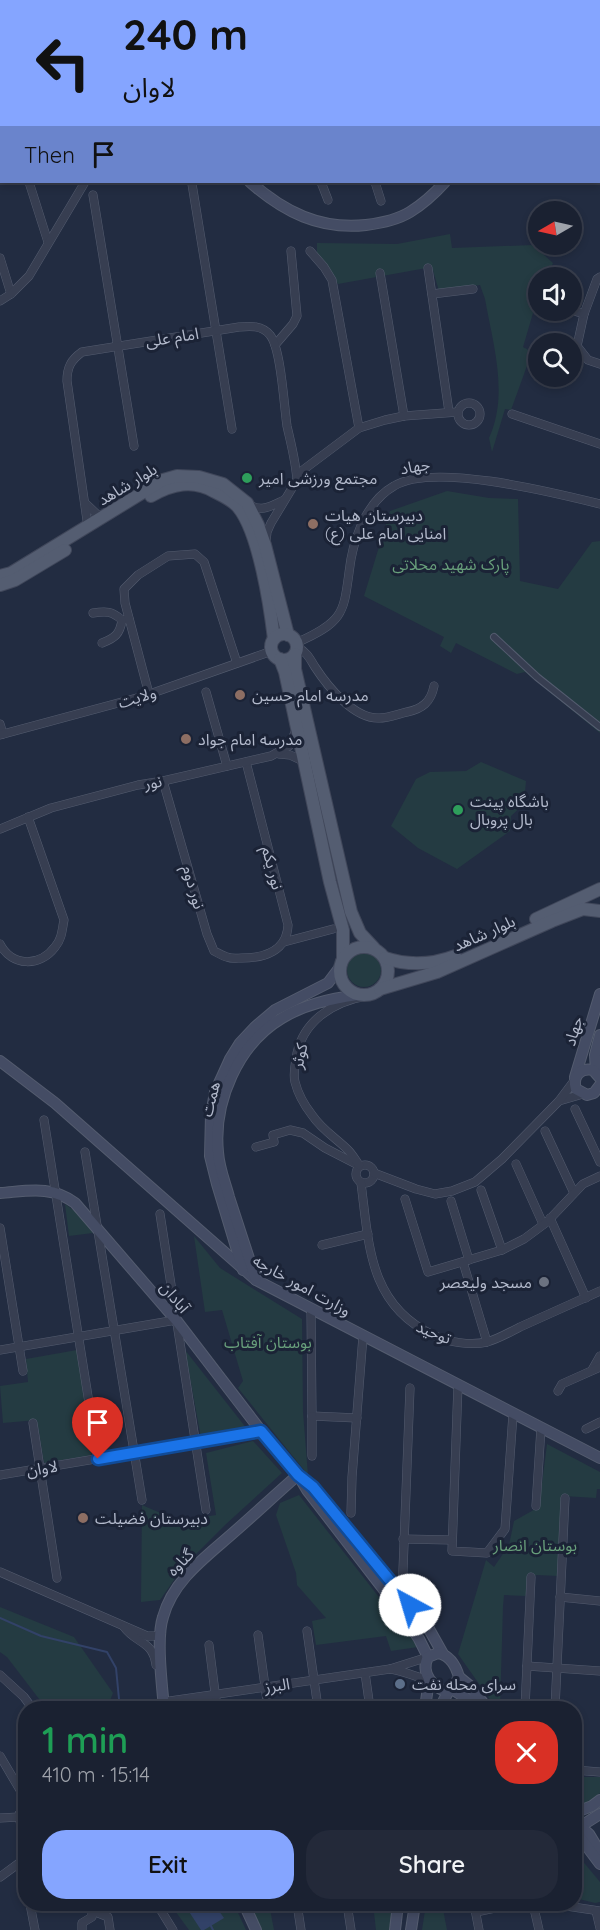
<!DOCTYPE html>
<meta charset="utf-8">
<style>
:root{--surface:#1a2131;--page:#232939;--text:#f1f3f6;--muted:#9fa3ab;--line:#383e4d;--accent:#85a5ff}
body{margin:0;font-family:Quicksand,"Noto Sans Arabic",sans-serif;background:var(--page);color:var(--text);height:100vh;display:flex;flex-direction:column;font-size:22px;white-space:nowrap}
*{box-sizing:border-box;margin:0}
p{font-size:20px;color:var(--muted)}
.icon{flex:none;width:33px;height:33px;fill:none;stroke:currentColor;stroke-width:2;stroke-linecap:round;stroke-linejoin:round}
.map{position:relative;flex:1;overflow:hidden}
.sheet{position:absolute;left:18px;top:1701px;width:564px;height:210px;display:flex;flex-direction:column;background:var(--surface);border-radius:24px;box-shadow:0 3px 9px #0003,0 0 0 2px var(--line)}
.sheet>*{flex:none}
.hud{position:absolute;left:0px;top:0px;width:600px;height:183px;box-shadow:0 3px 9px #0003,0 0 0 2px var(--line);background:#85a5ff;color:#111;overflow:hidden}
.needle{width:39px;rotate:261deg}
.buttons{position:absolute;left:528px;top:201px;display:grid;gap:12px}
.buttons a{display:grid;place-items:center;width:54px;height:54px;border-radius:50%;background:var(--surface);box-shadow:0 3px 9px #0003,0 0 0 2px var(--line);font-size:30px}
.pin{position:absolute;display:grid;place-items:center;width:51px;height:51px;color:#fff;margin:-62px -26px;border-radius:50% 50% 50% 0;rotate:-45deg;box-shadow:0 0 6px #0007}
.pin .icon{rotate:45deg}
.me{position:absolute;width:66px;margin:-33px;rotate:321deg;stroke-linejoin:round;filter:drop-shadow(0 0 4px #0008)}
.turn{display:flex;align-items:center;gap:21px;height:126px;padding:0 24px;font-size:27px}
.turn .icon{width:78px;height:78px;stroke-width:2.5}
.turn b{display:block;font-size:42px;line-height:51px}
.then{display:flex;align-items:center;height:57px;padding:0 24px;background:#0003;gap:12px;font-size:22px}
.round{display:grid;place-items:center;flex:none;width:63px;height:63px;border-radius:24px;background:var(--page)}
.head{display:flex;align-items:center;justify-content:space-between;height:102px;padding:0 24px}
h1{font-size:36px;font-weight:600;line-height:45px;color:#1e9e55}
.primary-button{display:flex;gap:12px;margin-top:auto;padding:12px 24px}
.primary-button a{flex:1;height:69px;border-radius:24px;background:var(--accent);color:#111;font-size:24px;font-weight:600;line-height:69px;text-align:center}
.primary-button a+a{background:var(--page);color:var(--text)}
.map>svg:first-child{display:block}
.green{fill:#243b42}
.water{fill:#324268}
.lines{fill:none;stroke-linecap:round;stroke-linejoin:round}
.stream{stroke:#324268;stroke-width:2}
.pedestrian-casing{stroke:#545c6f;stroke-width:8}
.minor-casing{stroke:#545c6f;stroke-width:9}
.secondary-casing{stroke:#545c6f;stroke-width:12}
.primary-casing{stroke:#40475a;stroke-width:14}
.pedestrian{stroke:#373e51;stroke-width:6}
.minor{stroke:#373e51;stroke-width:8}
.secondary{stroke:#444c64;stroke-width:10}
.primary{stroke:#545d71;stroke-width:12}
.route-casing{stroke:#114b97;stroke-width:15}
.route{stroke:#1a73e8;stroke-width:10}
.leisure-dot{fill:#2e9e5b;stroke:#1b2336;stroke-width:2}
.education-dot{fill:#8d6e63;stroke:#1b2336;stroke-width:2}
.worship-dot{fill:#6b7280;stroke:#1b2336;stroke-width:2}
.service-dot{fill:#5c6f8a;stroke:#1b2336;stroke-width:2}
.labels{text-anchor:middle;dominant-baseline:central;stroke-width:6;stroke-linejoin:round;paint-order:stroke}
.street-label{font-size:16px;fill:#b3bacc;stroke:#1b2336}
.poi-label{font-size:16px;fill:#b3bacc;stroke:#1b2336;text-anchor:start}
.park-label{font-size:16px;fill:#689f7b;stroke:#1b2336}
</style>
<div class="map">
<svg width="600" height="1930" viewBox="0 0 600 1930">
<rect width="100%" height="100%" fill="#222c41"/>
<g class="green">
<path d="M450,234l2,14 81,-3 20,18 -6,14 -9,1v18l-15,51 9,5 -21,58 -6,-1 -13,43 -3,-14c20,-43 4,-94 -4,-139l-5,-14 -41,6 -7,-24 -94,17 -21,-30v-11l80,1z"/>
<polygon points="447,491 489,498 518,499 520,581 558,589 592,542 600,541 600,733 525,672 517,674 456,643 451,653 440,646 444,637 364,596 390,511"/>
<polygon points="481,762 526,781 524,804 511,816 510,831 457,869 418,848 391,826 416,779 430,772 466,771"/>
<circle cx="364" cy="970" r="17"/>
<polygon points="65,1204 80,1215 93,1233 69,1236"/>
<polygon points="194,1236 220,1268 302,1319 303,1412 308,1475 238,1388 243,1381 222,1310 205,1312"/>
<polygon points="77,1350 92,1455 44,1463 37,1420 3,1423 0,1386 28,1382 26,1359"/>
<polygon points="185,1350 247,1429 201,1438"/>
<polygon points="253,1441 282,1473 225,1525 183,1567 160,1600 141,1602 142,1505 179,1521 216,1515 206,1453"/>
<polygon points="547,1444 600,1472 600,1489 597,1489 596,1498 564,1496 558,1576 536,1575 525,1596 504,1595 503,1606 500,1708 496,1708 458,1654 486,1560 494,1567 509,1545 514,1521 539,1507"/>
<polygon points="299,1495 418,1647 391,1651 386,1636 316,1645 312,1621 326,1618 297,1585 296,1573 276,1515 280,1503"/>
<polygon points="0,1607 74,1637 113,1693 107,1708 46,1708 7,1657 0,1652"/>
<polygon points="575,1777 600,1777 600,1793 584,1806 575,1806"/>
<polygon points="575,1852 600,1882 600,1902 595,1903 575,1898"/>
<polygon points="170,1904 234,1904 246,1930 189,1930"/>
<polygon points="250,1904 269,1904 274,1930 262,1930"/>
<polygon points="373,1904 393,1904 390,1930 376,1930"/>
<polygon points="426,1904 442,1904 447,1930 422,1930"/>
</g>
<polygon class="water" points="184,1904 214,1904 224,1918 204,1930 201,1930"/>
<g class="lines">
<g class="stream">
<polyline points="0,1618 41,1636 107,1652 116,1668 119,1699"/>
<polyline points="210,1924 213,1930"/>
</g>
<defs>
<polyline id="pedestrian" points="494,637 537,677 600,727"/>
<g id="minor">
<polyline points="78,0 79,2"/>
<polyline points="114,0 114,2"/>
<polyline points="172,0 173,2"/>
<polyline points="207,0 207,2"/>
<polyline points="260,0 261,2"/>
<polyline points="313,0 314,2"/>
<polyline points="368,0 368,2"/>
<polyline points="422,0 422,2"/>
<polyline points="32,2 38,0"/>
<polyline points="0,12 2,11"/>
<polyline points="0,92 2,97"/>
<polyline points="29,182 48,242"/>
<polyline points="321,182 328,200"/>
<polyline points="375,182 381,201"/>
<polyline points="192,184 232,429"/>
<polyline points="93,195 134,446"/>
<polyline points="310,251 324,267 332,280 359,428"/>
<polyline points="0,258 11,294"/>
<polyline points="428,268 449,412"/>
<polyline points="380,273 404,416"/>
<polyline points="432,294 473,289"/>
<polyline points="0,301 11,294 29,276 85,182"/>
<polyline points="571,310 584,314 577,346 588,360 600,364"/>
<polyline points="584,314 597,279 600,277"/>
<polyline points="275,345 293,324 297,316 291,251"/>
<circle cx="469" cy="414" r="11"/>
<polyline points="512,414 600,444"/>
<polyline points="85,503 101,518"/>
<path d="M248,504c13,9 23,2 36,-4"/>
<path d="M88,527l-21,-146c0,-14 4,-21 15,-29l157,-25c11,-1 23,-2 31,8 11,13 14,71 17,91 4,18 9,36 10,55"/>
<polyline points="266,541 267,532 271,523 303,470 359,428 385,420 404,416 458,412"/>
<path d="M93,613c13,-2 19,-2 29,7"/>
<path d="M102,643c13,-5 18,-9 20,-23l7,-1"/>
<path d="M296,643c53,-23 47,-33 55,-84 5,-27 18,-59 43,-73 39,-24 161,7 206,18"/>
<path d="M297,647c10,5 13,12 18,20 13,20 39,52 64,51 9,0 19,-4 28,-6 15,-3 24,-10 27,-26"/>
<polyline points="206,692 227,766"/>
<polyline points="149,694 125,603 124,589 138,575 168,556 195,554 204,562 237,663"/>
<polyline points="0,724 3,734"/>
<polyline points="0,735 144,696 272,651"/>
<polyline points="279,754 290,755 303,761"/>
<path d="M163,781l44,153 7,17c4,2 9,5 13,6 5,2 10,1 15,1 22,0 45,-7 46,-33l-42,-163"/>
<polyline points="0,829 51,808 138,785 163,781 271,756 289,746 296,730"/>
<polyline points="284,942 333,929"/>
<path d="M0,944c12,23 40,23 55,3 7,-8 7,-17 9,-27l-36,-103"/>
<polyline points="559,1101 583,1094"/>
<polyline points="575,1109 600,1162"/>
<polyline points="44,1120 97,1453"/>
<polyline points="545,1131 574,1193"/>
<polyline points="256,1147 274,1142 273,1135 290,1130 303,1133 325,1148 358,1165"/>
<polyline points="85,1152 142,1500"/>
<polyline points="516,1164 543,1224"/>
<circle cx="365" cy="1174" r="9"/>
<path d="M359,1165c-3,-4 -6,-10 -11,-15 -12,-12 -26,-20 -36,-35 -7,-9 -14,-21 -17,-33 -2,-7 0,-16 1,-23 5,-37 36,-57 70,-63"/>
<polyline points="374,1173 416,1189 435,1194 452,1191 475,1182 502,1159 559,1101 574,1081"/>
<path d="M361,1183c8,62 8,122 72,152 15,7 37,11 54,7 11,-3 23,-10 33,-15 27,-12 53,-24 80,-36"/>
<polyline points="481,1190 502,1250"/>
<polyline points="405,1199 428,1272 502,1250 524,1239 547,1222 583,1184 600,1176"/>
<polyline points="451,1201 469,1260"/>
<polyline points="160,1214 206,1510"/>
<polyline points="550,1218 586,1298"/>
<polyline points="0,1228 23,1371"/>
<polyline points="322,1245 368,1234"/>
<polyline points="463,1262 487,1342"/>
<polyline points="311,1309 312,1416 357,1418"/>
<polyline points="0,1350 176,1320"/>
<polyline points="592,1370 600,1356"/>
<polyline points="458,1385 452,1551 487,1553 505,1529 513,1414"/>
<polyline points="558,1391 562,1384 600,1367"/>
<polyline points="312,1416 312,1456"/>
<polyline points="33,1423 57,1578"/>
<polyline points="586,1429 600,1422"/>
<polyline points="0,1475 261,1431"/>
<polyline points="536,1506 541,1428"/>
<polyline points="351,1513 352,1477 363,1336"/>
<polyline points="403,1539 452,1540"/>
<polyline points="0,1572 147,1636 155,1636 161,1633"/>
<polyline points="402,1596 410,1388"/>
<polyline points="560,1597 600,1601"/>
<path d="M124,1627c12,17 29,13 32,38"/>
<polyline points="307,1631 318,1708"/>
<polyline points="258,1635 268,1708"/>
<polyline points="209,1645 217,1708"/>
<path d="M428,1657l-38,12c14,2 26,8 39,11"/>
<polyline points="527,1666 600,1671"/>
<polyline points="365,1673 370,1708"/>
<polyline points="0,1675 24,1697 32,1708"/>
<polyline points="163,1702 390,1669"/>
<polyline points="525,1708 531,1577"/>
<polyline points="555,1708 565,1498"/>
<polyline points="0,1756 26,1800"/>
<polyline points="574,1770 600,1772"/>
<polyline points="0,1818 19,1817 19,1814 26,1810"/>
<polyline points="20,1821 26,1852"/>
<polyline points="0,1877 26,1858"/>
<polyline points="30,1904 35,1930"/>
<polyline points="157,1904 173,1930"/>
<polyline points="297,1904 301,1930"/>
<polyline points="347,1904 351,1930"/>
<polyline points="474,1904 479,1930"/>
<polyline points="533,1904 539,1930"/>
<polyline points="553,1904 600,1911"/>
<polyline points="93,1911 108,1917 110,1930"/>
<polyline points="596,1911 600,1928"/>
<polyline points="476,1912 514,1904"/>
<polyline points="82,1930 82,1923 92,1917 92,1904"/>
</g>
<g id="secondary">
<polyline points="475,0 475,2"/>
<polyline points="526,0 526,2"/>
<polyline points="548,0 551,2"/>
<polyline points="0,134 2,133"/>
<polyline points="598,153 600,153"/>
<polyline points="598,174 600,175"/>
<path d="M250,182c34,30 70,48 116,43 16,-2 31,-5 44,-13 13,-8 25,-19 35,-30"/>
<polyline points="0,1061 55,1103 256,1280 600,1458"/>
<polyline points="596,1072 595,1055 600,1035"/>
<polyline points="575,1077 600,994"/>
<path d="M600,1078l-7,-8c-13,-3 -21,7 -17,19l11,6 7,-2 6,-8"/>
<path d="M0,1193c28,-2 51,-8 75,10l101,117 85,111 37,44 9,15 91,118 21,31 9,18"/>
<polyline points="243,1270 217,1184 210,1156 211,1115 215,1092 230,1059 240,1043 255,1027 275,1010 328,983 340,967"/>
<path d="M256,1280c-9,-28 -18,-55 -27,-83 -4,-15 -10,-29 -11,-45 -5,-50 20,-108 64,-134 23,-14 49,-19 75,-23"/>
<polyline points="318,1493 429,1629 443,1654"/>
<path d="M438,1653c13,3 18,13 21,24l-7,12 -4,3c-15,-4 -28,-19 -20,-35z"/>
<polyline points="459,1677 470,1686 487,1708"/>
<polyline points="452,1689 469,1700 476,1708"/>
<path d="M164,1708c-2,-23 -8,-70 -1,-91 10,-37 43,-60 70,-84 22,-19 43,-39 65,-58"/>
<polyline points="425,1708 429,1680"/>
<polyline points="440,1708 448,1692"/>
<polyline points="574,1813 592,1806 600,1800"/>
<polyline points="581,1826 600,1814"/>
<polyline points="582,1828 589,1834 600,1852"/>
<polyline points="576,1832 600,1864"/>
<polyline points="244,1904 256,1930"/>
<polyline points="395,1930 398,1904"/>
<polyline points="411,1930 415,1904"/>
</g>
<g id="primary">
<path d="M151,496c21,-12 42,-17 64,-4 8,4 17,8 23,15 21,25 32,99 36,132"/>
<polyline points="0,576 11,573 163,480 177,476 199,477 223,484 247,503 258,525 265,545 288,635"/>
<polyline points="0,585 15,580 65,550"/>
<circle cx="284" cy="647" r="13"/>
<polyline points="295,654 295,669 351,912 360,933 374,948"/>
<polyline points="280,659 285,672 330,882 343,930 343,958"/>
<polyline points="536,919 600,889"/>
<circle cx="364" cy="971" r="24"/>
<path d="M385,958c24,8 46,7 70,-2"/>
<polyline points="380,989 437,972 552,921 583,909 600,911"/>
</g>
</defs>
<use href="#pedestrian" class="pedestrian-casing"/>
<use href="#minor" class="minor-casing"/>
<use href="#secondary" class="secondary-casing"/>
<use href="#primary" class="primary-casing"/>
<use href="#pedestrian" class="pedestrian"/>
<use href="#minor" class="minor"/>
<use href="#secondary" class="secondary"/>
<use href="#primary" class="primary"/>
</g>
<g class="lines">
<defs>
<polyline id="route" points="98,1459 261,1431 298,1475 313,1487 410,1605"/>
</defs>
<use href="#route" class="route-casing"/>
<use href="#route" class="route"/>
</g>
<g class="leisure-dot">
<circle cx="247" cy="478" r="6"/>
<circle cx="458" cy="810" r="6"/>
</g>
<g class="education-dot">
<circle cx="313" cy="524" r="6"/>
<circle cx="240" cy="695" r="6"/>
<circle cx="186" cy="739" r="6"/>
<circle cx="83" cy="1518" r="6"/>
</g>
<circle class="worship-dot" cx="544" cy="1282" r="6"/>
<circle class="service-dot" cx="400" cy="1684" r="6"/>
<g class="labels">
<g class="street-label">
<text transform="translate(172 337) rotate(-9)">امام علی</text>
<text transform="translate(415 466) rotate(-10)">جهاد</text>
<text transform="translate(127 484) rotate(-31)">بلوار شاهد</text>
<text transform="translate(137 697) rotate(-17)">ولایت</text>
<text transform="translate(153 782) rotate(-10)">نور</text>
<text transform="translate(273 868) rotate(76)">نور یکم</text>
<text transform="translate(194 887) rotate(74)">نور دوم</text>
<text transform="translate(484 933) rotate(-24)">بلوار شاهد</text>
<text transform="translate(573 1031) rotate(-73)">جهاد</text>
<text transform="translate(299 1056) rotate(-78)">کوثر</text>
<text transform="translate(210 1099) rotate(-76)">همت</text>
<text transform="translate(302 1285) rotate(29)">وزارت امور خارجه</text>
<text transform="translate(175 1297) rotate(50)">آبادان</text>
<text transform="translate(434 1332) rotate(22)">توحید</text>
<text transform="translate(42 1468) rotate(-9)">لاوان</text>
<text transform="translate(180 1562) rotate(-46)">گناوه</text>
<text transform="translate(277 1685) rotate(-8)">البرز</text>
</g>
<g class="poi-label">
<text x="259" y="478">مجتمع ورزشی امیر</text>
<text x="325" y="515">دبیرستان هیات<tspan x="325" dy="18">امنایی امام علی (ع)</tspan></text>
<text x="252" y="695">مدرسه امام حسین</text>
<text x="198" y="739">مدرسه امام جواد</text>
<text x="470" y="801">باشگاه پینت<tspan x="470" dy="18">بال پروبال</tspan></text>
<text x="532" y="1282" text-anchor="end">مسجد ولیعصر</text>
<text x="95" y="1518">دبیرستان فضیلت</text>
<text x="412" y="1684">سرای محله نفت</text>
</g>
<g class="park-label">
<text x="451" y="564">پارک شهید محلاتی</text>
<text x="268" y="1342">بوستان آفتاب</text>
<text x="535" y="1545">بوستان انصار</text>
</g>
</g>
</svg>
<div class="buttons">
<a><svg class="needle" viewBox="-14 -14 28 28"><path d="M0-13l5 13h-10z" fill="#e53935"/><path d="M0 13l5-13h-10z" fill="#9fa3ab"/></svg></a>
<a><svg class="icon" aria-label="sound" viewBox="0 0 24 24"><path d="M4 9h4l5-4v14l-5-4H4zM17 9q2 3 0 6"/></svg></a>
<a><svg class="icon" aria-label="search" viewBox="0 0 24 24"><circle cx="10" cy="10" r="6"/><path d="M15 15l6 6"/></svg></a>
</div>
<div class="pin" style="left:98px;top:1459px;background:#d93025"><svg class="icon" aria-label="arrive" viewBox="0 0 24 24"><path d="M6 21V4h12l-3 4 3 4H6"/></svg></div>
<svg class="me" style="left:410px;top:1605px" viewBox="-20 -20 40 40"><circle r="19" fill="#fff"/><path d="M0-13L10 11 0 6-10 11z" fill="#1a73e8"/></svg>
<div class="hud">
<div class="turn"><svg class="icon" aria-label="left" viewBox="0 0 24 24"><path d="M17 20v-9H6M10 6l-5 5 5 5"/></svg><div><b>240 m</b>لاوان</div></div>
<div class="then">Then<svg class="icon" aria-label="arrive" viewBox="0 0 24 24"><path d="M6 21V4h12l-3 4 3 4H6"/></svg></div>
</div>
<section class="sheet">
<div class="head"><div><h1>1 min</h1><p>410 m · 15:14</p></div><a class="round" style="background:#d93025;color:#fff"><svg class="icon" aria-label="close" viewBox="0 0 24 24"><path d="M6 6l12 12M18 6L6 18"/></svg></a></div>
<div class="primary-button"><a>Exit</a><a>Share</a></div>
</section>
</div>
